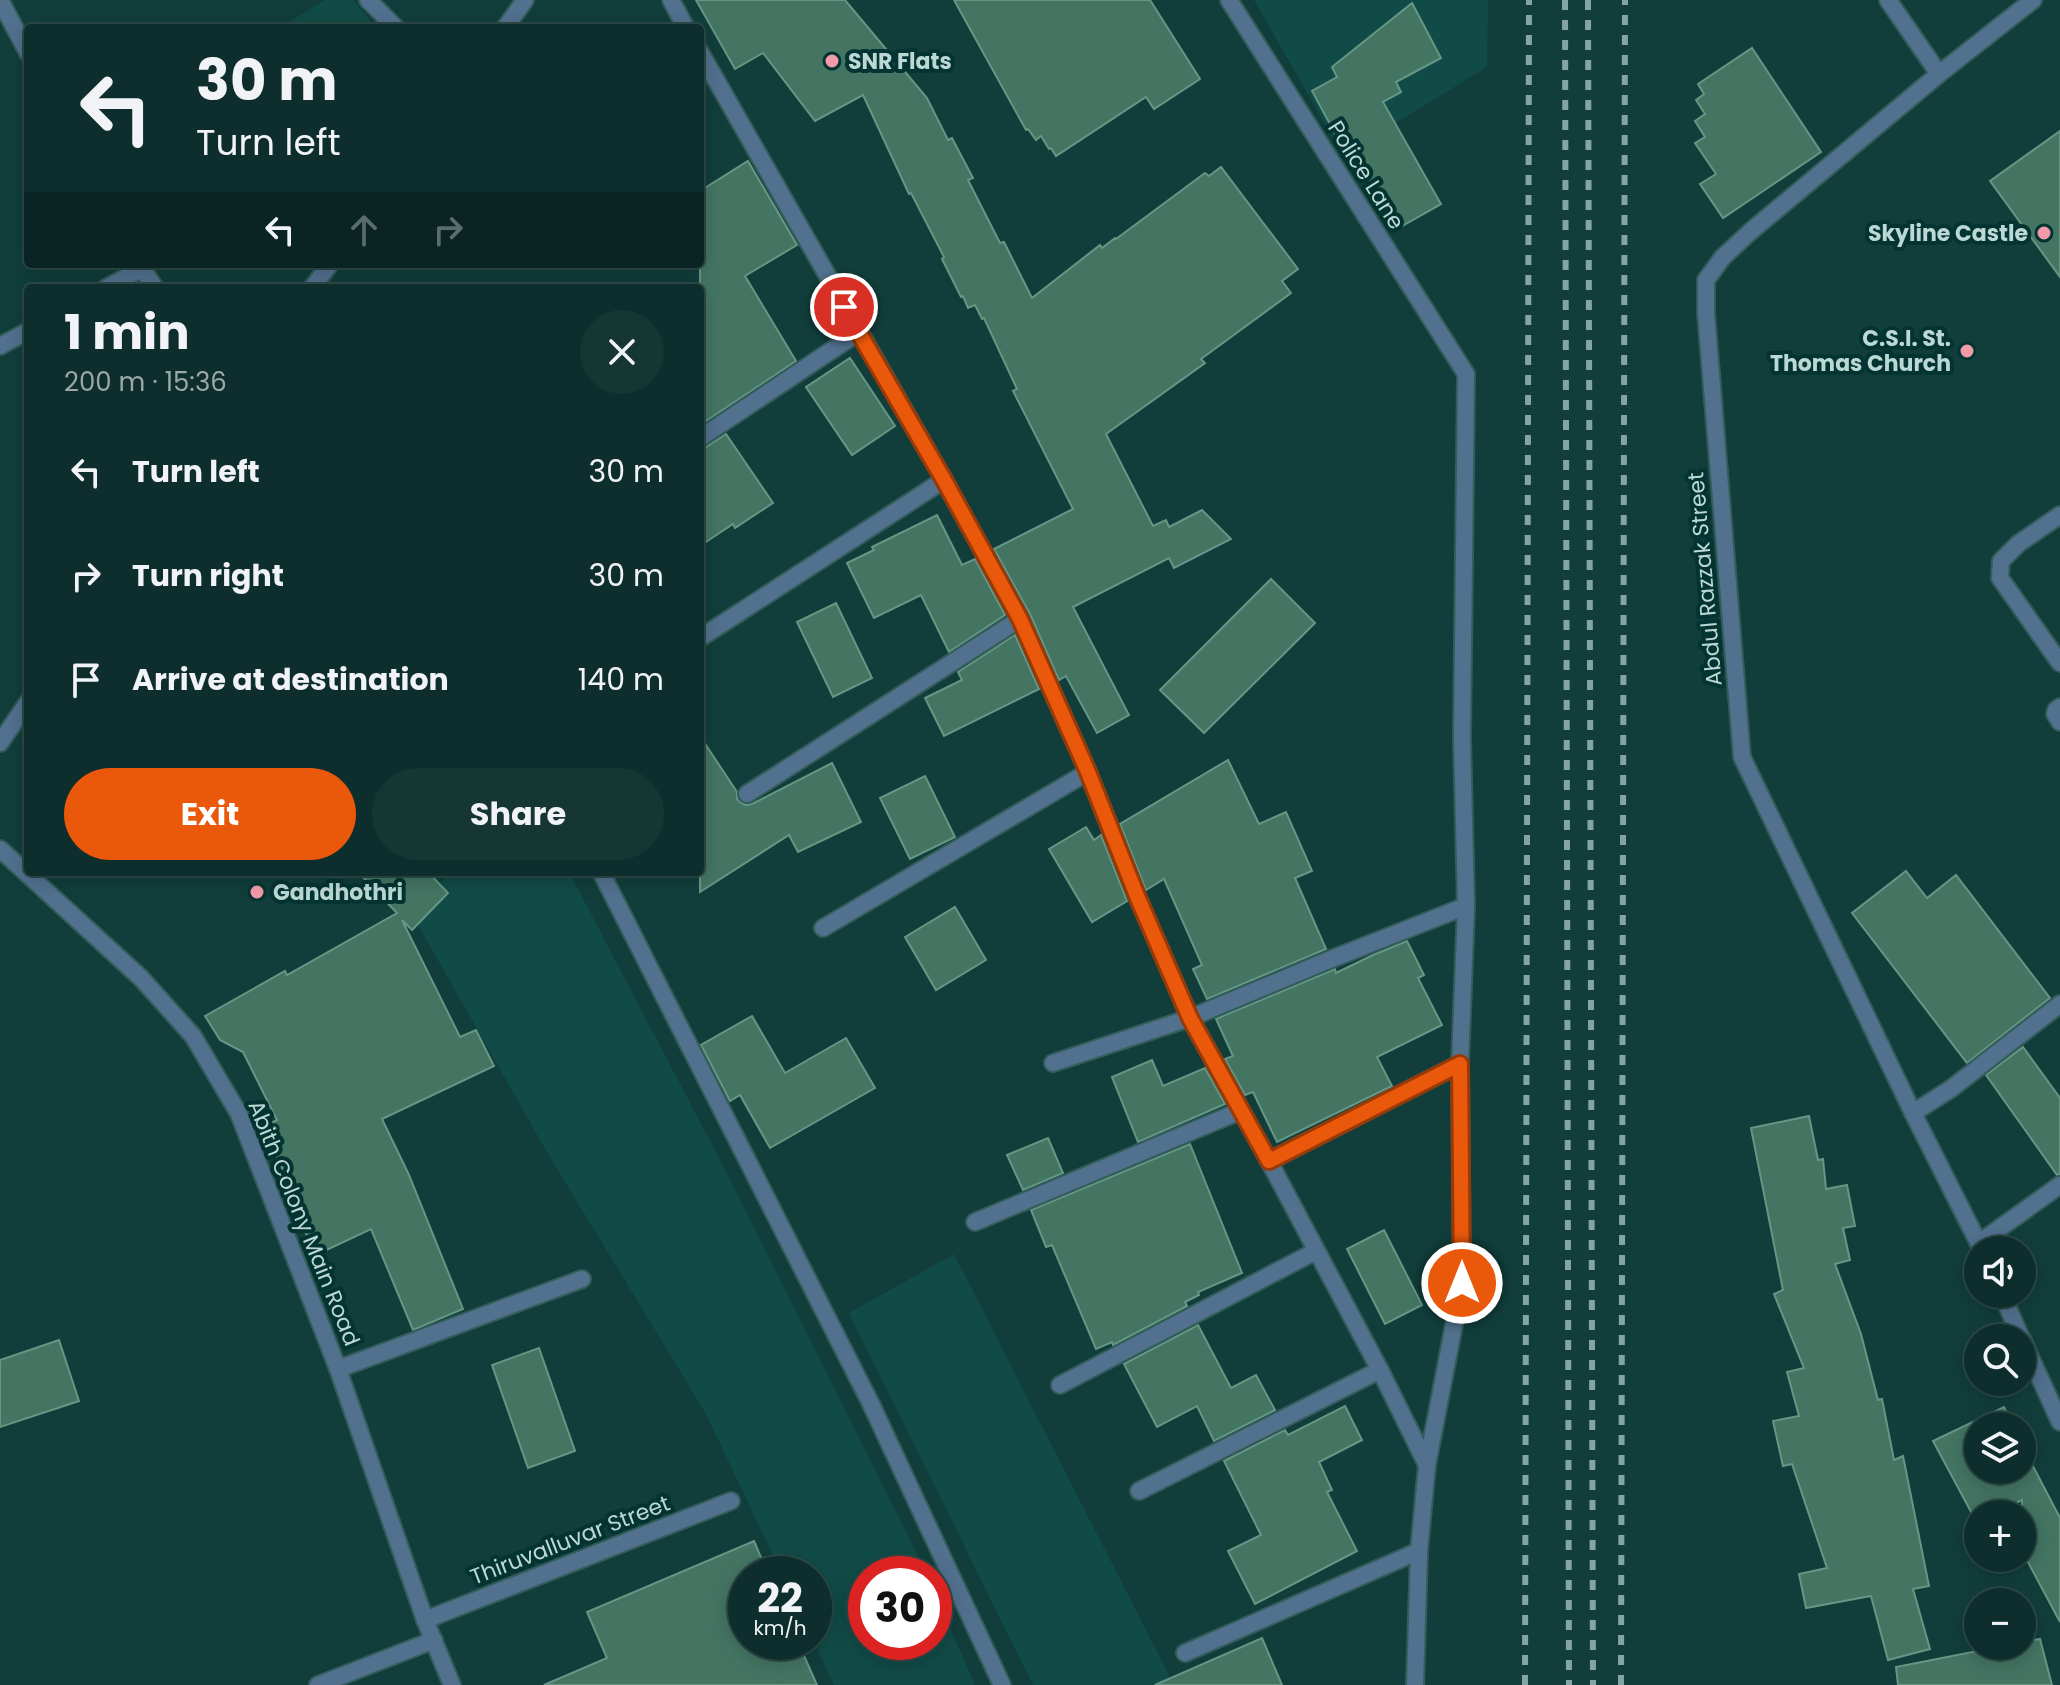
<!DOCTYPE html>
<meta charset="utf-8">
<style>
:root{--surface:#0d2e2c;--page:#163634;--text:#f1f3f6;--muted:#9aa8a9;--line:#2d4a48;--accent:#ea580c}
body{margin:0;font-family:Poppins,sans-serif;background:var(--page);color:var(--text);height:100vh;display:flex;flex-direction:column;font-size:30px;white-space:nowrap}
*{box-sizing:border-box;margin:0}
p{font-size:26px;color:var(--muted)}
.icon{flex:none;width:44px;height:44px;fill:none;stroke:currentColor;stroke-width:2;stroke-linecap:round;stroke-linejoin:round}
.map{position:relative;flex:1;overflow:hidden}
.side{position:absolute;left:24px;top:284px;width:680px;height:592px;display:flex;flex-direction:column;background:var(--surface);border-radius:8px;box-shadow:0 4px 20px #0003,0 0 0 2px var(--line)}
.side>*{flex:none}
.top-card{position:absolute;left:24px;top:24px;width:680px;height:244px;border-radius:8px;box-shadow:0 4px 20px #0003,0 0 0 2px var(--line);background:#0d2e2c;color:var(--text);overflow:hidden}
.fabs{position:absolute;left:1964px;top:1236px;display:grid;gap:16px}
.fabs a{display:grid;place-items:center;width:72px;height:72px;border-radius:50%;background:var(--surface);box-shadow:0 4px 20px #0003,0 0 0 2px var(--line);font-size:40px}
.speed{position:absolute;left:728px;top:1556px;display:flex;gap:16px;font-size:40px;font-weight:700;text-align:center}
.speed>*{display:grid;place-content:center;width:104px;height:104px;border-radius:50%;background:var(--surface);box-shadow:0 4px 20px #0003,0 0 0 2px var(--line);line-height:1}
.speed small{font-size:20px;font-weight:400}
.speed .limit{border:12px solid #d22;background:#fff;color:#111}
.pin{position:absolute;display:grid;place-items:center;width:68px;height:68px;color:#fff;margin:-34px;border:4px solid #fff;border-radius:50%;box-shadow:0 2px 8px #0007}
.me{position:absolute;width:88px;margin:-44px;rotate:0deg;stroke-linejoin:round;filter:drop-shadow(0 0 6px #0008)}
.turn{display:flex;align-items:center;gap:28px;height:168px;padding:0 40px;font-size:36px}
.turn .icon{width:104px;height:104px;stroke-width:2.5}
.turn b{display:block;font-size:56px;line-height:68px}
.lanes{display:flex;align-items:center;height:76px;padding:0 40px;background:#0003;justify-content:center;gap:40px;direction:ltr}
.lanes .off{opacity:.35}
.round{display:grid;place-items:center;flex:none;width:84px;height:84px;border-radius:42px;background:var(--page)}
.head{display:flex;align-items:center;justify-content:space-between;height:136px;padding:0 40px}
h1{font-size:48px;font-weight:700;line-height:60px}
.cta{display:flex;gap:16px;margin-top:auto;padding:16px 40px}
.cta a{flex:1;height:92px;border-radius:48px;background:var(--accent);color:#fff;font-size:32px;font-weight:700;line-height:92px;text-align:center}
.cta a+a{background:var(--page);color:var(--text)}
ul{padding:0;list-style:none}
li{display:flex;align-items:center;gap:24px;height:104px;padding:0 40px}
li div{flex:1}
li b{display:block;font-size:30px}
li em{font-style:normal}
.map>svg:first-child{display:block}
.built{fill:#114b47}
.building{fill:#447563;stroke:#659784;stroke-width:2}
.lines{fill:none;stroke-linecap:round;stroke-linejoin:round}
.service-casing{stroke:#335d5a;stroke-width:20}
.minor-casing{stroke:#335d5a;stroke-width:20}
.tertiary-casing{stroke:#335d5a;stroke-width:20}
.service{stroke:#52718f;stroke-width:16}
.minor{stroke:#52718f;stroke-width:16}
.tertiary{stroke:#52718f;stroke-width:16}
.rail{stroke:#84a5a2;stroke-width:6;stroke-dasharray:10 10;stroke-linecap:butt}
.route-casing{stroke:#983908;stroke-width:20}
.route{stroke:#ea580c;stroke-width:14}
.poi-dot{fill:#f39aa9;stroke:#033431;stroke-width:3}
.labels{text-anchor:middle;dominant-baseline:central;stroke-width:8;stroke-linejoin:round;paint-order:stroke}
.poi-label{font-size:22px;font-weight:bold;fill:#bcd8d5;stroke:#033431;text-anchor:start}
.street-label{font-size:22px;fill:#bcd8d5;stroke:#033431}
</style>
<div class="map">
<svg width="2060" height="1685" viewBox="0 0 2060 1685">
<rect width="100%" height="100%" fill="#113e3b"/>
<g class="built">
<polygon points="325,0 353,0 377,28 279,28"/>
<polygon points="1254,0 1488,0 1487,67 1343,155"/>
<polygon points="457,872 569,872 733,1185 927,1574 866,1574 866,1642 934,1642 934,1591 975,1685 834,1685 814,1642 814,1574 782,1574 706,1414 547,1152 405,902"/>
<polygon points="954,1254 1174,1685 1033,1685 849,1313"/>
</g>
<g class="building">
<polygon points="696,0 845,0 927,98 948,140 952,138 973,178 968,180 1000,243 1004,242 1032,298 1100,245 1102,248 1115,238 1116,239 1205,173 1209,176 1221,167 1298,269 1282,281 1291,293 1201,359 1205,363 1106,434 1153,526 1166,520 1169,527 1202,510 1231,539 1174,568 1169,558 1073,607 1129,715 1097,733 1066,676 1059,680 1030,614 994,549 1073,509 1013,391 1017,389 984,318 982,319 975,305 968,308 963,296 961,297 942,259 944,257 911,193 909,194 863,95 815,121 763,53 735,69"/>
<polygon points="954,0 1150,0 1200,79 1154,109 1146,97 1056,156 1051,148 1049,149 1041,136 1036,140 1028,129 1026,130"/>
<polygon points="1412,3 1441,58 1396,82 1401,92 1383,102 1441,204 1397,229 1344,136 1338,139 1312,91 1337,77 1332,67"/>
<polygon points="1752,48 1821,152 1723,218 1700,184 1716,174 1695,143 1705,137 1695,121 1705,114 1696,100 1704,94 1698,84"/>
<polygon points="2060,131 2060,277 1990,181"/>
<polygon points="748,161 797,245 745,276 796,361 700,425 700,191"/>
<polygon points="850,358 895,426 852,455 806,387"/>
<polygon points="726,434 773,503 735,528 733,524 700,546 700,449 706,447"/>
<polygon points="937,515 962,565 975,559 1005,615 949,652 921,595 874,618 847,563 874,550 872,547"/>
<polygon points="1271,579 1315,623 1204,733 1160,690"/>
<polygon points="836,603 872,678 833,697 797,622"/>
<polygon points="1015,635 1039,689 944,736 925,698 962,680 958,672"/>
<polygon points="700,736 737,792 737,799 741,803 746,805 752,804 832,763 861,822 798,852 789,835 700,892"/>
<polygon points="1228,760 1259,824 1286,812 1312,871 1295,878 1326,949 1207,999 1193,969 1202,965 1164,879 1146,890 1120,824"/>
<polygon points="925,776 955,837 910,859 880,798"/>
<polygon points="1086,827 1094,840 1101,835 1127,901 1092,922 1049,849"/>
<polygon points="1906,871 1927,898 1956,875 2050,998 1967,1063 1852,913"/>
<polygon points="358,872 428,872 448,893 412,930 402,920 460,1037 476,1030 494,1066 382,1119 409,1175 463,1309 413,1330 371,1229 316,1255 298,1217 304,1215 263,1127 277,1120 243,1052 220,1040 205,1016 285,971 287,975 397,913"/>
<polygon points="955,907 986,960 936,990 905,937"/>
<polygon points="1407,941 1424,975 1418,978 1442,1025 1377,1057 1392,1086 1277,1142 1253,1092 1245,1095 1225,1059 1233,1056 1216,1019 1335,969 1336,973 1373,955"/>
<polygon points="752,1016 785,1073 846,1038 875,1088 770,1148 740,1095 730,1101 701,1045"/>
<polygon points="2023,1047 2060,1098 2060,1174 2057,1175 1986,1075"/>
<polygon points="1152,1060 1163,1086 1205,1068 1225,1104 1138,1142 1112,1077"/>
<polygon points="1809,1116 1818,1160 1823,1159 1826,1189 1847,1185 1855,1226 1843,1228 1850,1260 1835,1264 1861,1334 1878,1400 1882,1399 1894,1460 1903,1456 1929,1586 1913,1589 1930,1649 1888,1660 1871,1596 1806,1608 1799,1574 1827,1568 1792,1464 1783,1466 1773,1421 1799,1416 1787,1372 1804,1368 1774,1294 1783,1290 1751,1128"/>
<polygon points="1048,1138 1063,1173 1023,1190 1007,1155"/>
<polygon points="1190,1144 1242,1273 1198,1292 1199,1295 1185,1302 1187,1306 1113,1345 1112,1342 1096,1349 1052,1245 1046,1247 1031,1210"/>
<polygon points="1384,1230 1422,1305 1385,1324 1347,1249"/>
<polygon points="1198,1325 1231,1388 1256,1375 1275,1410 1214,1441 1197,1406 1157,1427 1124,1364"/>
<polygon points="59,1340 79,1401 0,1427 0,1360"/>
<polygon points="539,1348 575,1451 528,1468 492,1365"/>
<polygon points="1345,1406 1362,1440 1319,1462 1332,1490 1327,1492 1357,1551 1255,1604 1228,1551 1261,1535 1224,1461 1285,1430 1288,1435"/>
<polygon points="2004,1407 2013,1426 1978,1426 1978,1470 2022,1470 2022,1445 2060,1518 2060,1622 2022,1551 2022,1500 1995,1514 1978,1514 1977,1523 1933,1441"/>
<polygon points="754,1541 768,1574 746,1574 746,1642 798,1642 817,1685 544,1685 607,1658 587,1612"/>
<polygon points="1262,1638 1282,1685 1155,1685"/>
<polygon points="2040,1639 2052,1685 1898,1685 1896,1667 2003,1646 2022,1646 2022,1642"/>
</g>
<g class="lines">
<defs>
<polyline id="service" points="368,0 396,28"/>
<g id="minor">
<polyline points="0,0 28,53"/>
<polyline points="671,0 686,28"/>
<polyline points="1229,0 1466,374 1462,738 1466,906 1460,1064 1462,1283 1427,1465 1419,1551 1415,1685"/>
<polyline points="1888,0 1939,74"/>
<polyline points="700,52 944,480 1020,619 1088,772 1137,896 1190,1018 1269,1161 1380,1370 1427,1465"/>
<polyline points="139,264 155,288"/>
<polyline points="106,288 141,269"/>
<polyline points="0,346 28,331"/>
<polyline points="700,438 859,332"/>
<polyline points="2060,515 2018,544 2001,561 2000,578 2060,663"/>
<polyline points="700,638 944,480"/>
<polyline points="2060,707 2056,710 2055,714 2060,722"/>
<polyline points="747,794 1020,619"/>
<polyline points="0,849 141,978 193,1036 239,1114 338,1369 425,1620 452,1685"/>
<polyline points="601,872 871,1404 1002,1685"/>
<polyline points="823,928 1088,772"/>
<polyline points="1053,1063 1190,1018 1324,962 1466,906"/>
<polyline points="1913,1113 1952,1088 2060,1004"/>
<polyline points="1269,1161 1460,1064"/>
<polyline points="975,1222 1240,1111"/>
<polyline points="1979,1243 2060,1185"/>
<polyline points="1982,1250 1913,1113 1742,757 1706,313 1706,280 1723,257 1751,231 1939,74 2033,0"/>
<polyline points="2002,1294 2021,1338"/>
<polyline points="2022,1339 2060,1422"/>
<polyline points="338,1369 582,1279"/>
<polyline points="1060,1385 1316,1251"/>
<polyline points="1139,1491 1380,1370"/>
<polyline points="425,1620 731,1501"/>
<polyline points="1185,1653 1419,1551"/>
<polyline points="318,1685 434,1640"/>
</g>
<g id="tertiary">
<polyline points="505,28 525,0"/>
<polyline points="312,288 330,264"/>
<polyline points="0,743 28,702"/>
</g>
</defs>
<use href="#service" class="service-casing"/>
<use href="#minor" class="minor-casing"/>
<use href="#tertiary" class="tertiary-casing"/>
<use href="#service" class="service"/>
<use href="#minor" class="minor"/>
<use href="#tertiary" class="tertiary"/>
<g class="rail">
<polyline points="1565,0 1569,1685"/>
<polyline points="1588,0 1593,1685"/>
<polyline points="1525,1685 1529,0"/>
<polyline points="1621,1685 1625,0"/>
</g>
</g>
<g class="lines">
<defs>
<polyline id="route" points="844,307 944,480 1020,619 1088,772 1137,896 1190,1018 1269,1161 1460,1064 1462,1283"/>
</defs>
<use href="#route" class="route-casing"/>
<use href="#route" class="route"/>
</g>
<g class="poi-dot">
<circle cx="832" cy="61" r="8"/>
<circle cx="2044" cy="233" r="8"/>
<circle cx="1967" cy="351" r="8"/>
<circle cx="257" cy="892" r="8"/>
</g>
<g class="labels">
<g class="poi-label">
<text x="848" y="61">SNR Flats</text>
<text x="2028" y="233" text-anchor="end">Skyline Castle</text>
<text x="1951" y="338" text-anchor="end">C.S.I. St.<tspan x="1951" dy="25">Thomas Church</tspan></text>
<text x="273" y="892">Gandhothri</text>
</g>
<g class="street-label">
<text transform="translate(1366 175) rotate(58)">Police Lane</text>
<text transform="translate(1705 579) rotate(-95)">Abdul Razzak Street</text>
<text transform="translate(304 1223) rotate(68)">Abith Colony Main Road</text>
<text transform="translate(570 1540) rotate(-21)">Thiruvalluvar Street</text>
</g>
</g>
</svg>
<div class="fabs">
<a><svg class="icon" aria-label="sound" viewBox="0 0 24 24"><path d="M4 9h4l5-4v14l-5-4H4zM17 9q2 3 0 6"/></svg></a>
<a><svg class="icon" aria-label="search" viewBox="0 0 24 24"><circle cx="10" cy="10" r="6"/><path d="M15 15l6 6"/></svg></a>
<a><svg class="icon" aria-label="layers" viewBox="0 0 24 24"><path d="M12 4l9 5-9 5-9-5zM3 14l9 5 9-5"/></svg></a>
<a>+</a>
<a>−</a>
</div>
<div class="speed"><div>22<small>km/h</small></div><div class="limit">30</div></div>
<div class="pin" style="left:844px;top:307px;background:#d93025"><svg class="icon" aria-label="arrive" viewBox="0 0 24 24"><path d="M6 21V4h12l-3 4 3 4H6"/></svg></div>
<svg class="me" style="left:1462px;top:1283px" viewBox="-20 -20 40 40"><circle r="17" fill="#ea580c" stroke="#fff" stroke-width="3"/><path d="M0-11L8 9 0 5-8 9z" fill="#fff"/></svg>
<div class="top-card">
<div class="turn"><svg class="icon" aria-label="left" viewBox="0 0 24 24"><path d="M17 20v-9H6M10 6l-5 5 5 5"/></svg><div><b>30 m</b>Turn left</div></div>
<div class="lanes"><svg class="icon" aria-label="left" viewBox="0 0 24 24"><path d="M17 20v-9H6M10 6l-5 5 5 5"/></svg><svg class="icon off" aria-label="ahead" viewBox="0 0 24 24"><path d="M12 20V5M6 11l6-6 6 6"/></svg><svg class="icon off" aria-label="right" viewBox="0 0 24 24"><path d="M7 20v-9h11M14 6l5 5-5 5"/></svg></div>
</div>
<section class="side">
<div class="head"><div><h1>1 min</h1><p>200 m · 15:36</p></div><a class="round"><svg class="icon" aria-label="close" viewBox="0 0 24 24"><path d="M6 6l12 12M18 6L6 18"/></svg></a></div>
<ul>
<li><svg class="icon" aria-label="left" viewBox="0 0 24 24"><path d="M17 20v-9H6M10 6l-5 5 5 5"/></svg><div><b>Turn left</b></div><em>30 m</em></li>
<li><svg class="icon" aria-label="right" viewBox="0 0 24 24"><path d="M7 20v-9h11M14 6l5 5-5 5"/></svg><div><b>Turn right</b></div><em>30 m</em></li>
<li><svg class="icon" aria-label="arrive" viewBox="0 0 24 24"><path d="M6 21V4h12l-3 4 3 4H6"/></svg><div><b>Arrive at destination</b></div><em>140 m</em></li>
</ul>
<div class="cta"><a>Exit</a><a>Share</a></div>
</section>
</div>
